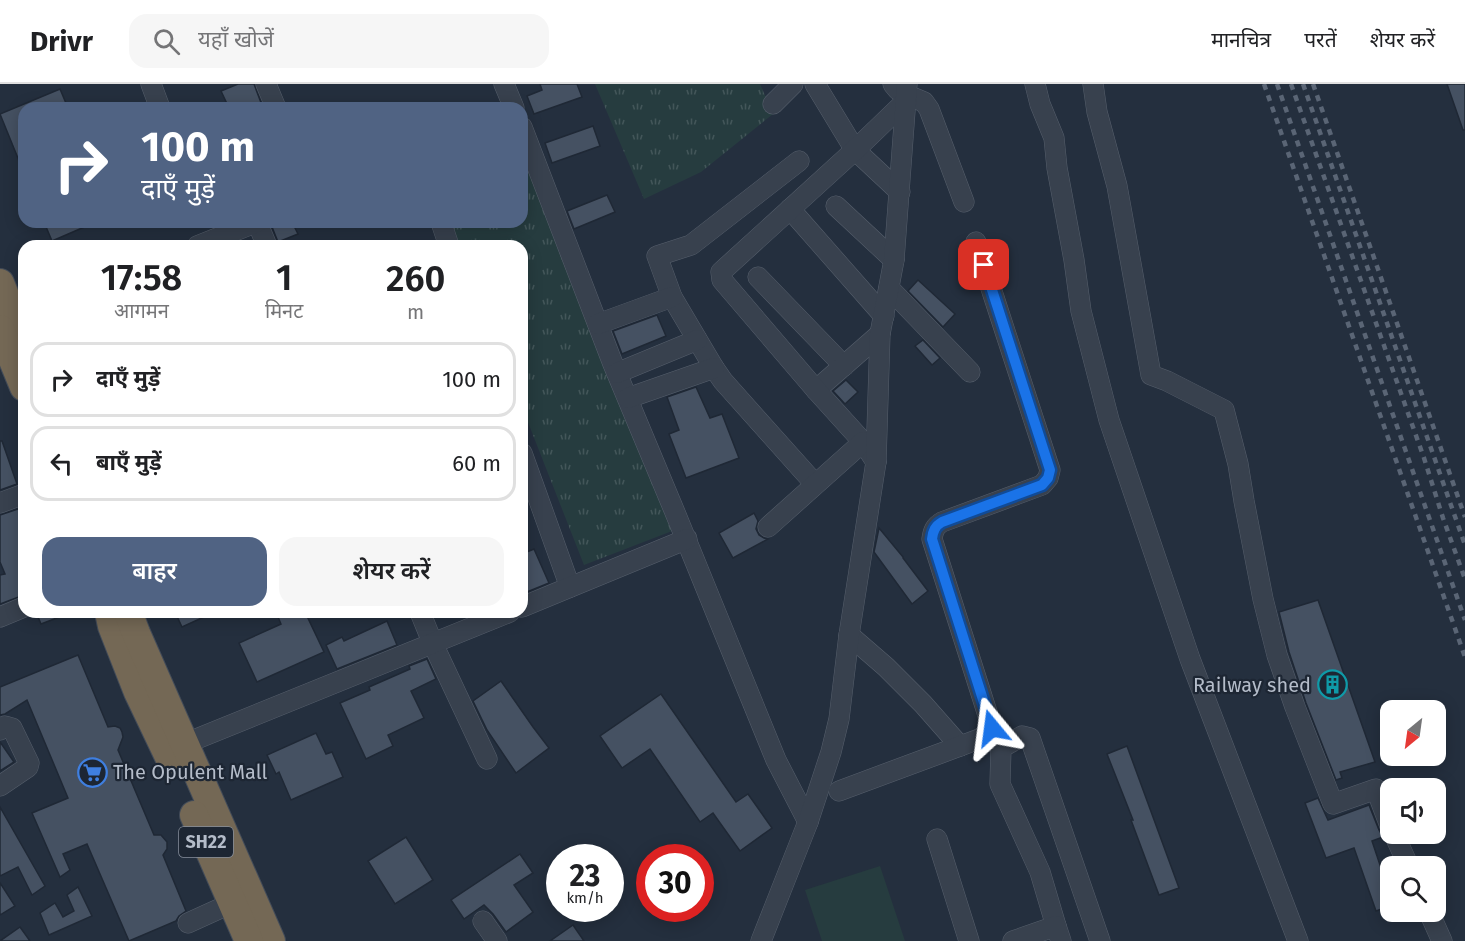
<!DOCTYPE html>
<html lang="hi">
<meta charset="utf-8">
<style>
:root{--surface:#fff;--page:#f6f6f6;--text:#202124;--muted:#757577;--line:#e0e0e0;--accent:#506383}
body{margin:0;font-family:"Fira Sans","Noto Sans Devanagari",sans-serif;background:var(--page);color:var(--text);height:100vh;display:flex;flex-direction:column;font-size:22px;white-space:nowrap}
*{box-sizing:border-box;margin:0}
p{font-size:20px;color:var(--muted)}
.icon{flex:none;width:33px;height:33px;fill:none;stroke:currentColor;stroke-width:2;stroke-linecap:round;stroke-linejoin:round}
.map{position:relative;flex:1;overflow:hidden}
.sheet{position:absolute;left:18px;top:156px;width:510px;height:378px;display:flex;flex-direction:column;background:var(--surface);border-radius:18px;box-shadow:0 3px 15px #0003}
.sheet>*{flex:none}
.hud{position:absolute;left:18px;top:18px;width:510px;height:126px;border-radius:18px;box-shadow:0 3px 15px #0003;background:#506383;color:#fff;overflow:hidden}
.needle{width:39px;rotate:209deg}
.controls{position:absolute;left:1380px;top:616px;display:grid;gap:12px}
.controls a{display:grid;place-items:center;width:66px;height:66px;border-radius:12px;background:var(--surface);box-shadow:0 3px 15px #0003;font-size:30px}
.speed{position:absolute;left:546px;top:760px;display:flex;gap:12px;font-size:30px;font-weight:700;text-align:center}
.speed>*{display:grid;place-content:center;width:78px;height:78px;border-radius:50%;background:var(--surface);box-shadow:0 3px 15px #0003;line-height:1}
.speed small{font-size:15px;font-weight:400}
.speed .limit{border:9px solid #d22;background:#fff;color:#111}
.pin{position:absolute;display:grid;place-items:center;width:51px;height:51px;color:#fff;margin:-26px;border-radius:12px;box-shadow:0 3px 9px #0006}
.me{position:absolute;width:66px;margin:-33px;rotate:344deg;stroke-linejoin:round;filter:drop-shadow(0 0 4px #0008)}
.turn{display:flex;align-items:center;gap:21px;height:126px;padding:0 24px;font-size:27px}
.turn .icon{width:78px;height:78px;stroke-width:2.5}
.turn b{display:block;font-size:42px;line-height:51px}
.eta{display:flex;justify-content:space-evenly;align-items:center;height:102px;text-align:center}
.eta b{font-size:36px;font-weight:600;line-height:42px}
.button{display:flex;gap:12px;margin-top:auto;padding:12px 24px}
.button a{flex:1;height:69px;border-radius:18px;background:var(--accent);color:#fff;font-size:24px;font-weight:600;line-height:69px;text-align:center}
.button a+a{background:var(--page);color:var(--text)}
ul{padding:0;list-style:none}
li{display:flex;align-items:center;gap:18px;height:75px;margin:0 12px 9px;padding:0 12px;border:3px solid var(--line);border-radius:18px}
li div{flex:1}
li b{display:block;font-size:22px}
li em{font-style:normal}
header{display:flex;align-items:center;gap:36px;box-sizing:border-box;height:84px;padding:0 30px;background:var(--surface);border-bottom:2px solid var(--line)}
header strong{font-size:28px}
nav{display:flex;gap:33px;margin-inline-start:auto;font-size:21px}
.search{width:420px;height:54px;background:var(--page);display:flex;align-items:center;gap:15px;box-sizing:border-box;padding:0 21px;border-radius:18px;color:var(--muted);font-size:22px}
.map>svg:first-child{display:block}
.grass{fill:url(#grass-tufts)}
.garden{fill:#263c3f}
.building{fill:#455162;stroke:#1f2835;stroke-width:1.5}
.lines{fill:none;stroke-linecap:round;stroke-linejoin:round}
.minor-casing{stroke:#565f6c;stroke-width:21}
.highway-casing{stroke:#434c59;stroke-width:30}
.minor{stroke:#38414e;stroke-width:20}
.highway{stroke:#746855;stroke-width:28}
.rail{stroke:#5a6575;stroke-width:4.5;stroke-dasharray:6 6;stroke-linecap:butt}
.route-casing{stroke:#114b97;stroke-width:15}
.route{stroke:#1a73e8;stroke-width:10}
.labels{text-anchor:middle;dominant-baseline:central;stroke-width:4.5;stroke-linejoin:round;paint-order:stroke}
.shield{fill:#1d2633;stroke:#878f9c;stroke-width:1.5}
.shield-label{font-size:18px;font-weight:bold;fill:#b4bcc9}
.poi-label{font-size:20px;fill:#b4bcc9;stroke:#1d2633;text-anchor:end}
</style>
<header>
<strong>Drivr</strong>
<div class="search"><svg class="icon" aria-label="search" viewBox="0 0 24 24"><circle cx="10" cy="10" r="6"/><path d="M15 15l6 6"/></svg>यहाँ खोजें</div>
<nav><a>मानचित्र</a><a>परतें</a><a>शेयर करें</a></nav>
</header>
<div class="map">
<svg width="1465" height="857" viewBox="0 0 1465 857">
<defs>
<pattern id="grass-tufts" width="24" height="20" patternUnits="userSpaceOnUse" patternTransform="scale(1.5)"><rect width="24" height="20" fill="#263c3f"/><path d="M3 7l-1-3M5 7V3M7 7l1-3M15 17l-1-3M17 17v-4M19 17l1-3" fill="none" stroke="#435659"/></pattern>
</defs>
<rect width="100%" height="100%" fill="#242f3e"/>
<g class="grass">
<polygon points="595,0 760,0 773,30 701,88 644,115"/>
<polygon points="522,67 672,447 584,481 522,323 522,162 459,162 449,138 522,138"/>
</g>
<polygon class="garden" points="880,782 905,857 822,857 805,806"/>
<g class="building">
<polygon points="238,0 254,0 263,24 229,24 221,7"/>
<polygon points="540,0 577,0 582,13 534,30 527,12 542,6"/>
<polygon points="1447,0 1465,0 1465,46 1463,46"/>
<polygon points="60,5 68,24 24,24 24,89 0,30"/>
<polygon points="593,42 600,62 552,79 545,59"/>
<polygon points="607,111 615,128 574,145 567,127"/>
<polygon points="44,138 96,138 52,157"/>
<polygon points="270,138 292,138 298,150 278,158"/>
<polygon points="918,196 955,230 943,243 908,207"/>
<polygon points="657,231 666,252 622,270 613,247"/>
<polygon points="923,256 940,274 932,281 915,262"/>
<polygon points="846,296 858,308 845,320 833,307"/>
<polygon points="696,303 710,334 722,330 739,374 686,394 669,350 679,346 667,313"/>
<polygon points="0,357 2,357 17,400 0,406"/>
<polygon points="24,423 24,511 0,520 0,491 5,490 0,478 0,431"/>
<polygon points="754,429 758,437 756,445 759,451 764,454 768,455 733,474 719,449"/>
<polygon points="879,444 903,473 903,474 928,507 912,520 874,468"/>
<polygon points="534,465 549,499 522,510 522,470"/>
<polygon points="1318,516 1375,678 1340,688 1342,694 1336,696 1306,619 1289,568 1279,528"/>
<polygon points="36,528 70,528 70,529 41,540"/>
<polygon points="175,528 215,528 182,543"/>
<polygon points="276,528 305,528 324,568 257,598 239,559 281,540"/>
<polygon points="387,537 397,561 337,585 326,561 342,553 344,557"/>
<polygon points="78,571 108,643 115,642 120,644 122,648 123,653 118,666 154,751 161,751 167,758 167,765 163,771 186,827 179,832 176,837 129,857 87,760 63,770 70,786 60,793 32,729 68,714 27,616 5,630 0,631 0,603"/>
<polygon points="427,575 436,595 411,607 424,634 388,651 393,662 366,675 340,619 370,606 369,603 410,585 409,582"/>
<polygon points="501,597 533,643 549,664 516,689 487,646 473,617"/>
<polygon points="661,610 736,718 748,710 772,744 740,767 713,729 700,738 650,665 622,684 600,652"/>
<polygon points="316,649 326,670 332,668 343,693 291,716 279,688 276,690 267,671"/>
<polygon points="0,658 14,678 0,687"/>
<polygon points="1127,662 1179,804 1159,811 1131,736 1133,736 1107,670"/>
<polygon points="1318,714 1328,736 1369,721 1379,746 1382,751 1383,753 1372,757 1390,811 1390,822 1376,827 1354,764 1326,774 1305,719"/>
<polygon points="0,723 45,802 32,811 18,783 0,792"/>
<polygon points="406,753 433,796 395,820 368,777"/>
<polygon points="520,770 533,789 514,801 533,828 506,848 493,830 484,821 464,835 451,816"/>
<polygon points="0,799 15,822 0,831"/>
<polygon points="78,803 92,832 49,851 40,829 55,819 63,833 74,827 67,811"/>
<polygon points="573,841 584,857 550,857"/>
<polygon points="20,843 30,857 0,857"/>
</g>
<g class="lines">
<defs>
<g id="minor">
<polyline points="151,0 160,24"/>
<polyline points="266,0 276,24"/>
<polyline points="504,0 514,24"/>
<polyline points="815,0 855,66 900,108"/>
<polyline points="893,0 898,6 907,11 924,18 929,25 964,118"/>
<polyline points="1035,0 1040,20 1054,54 1057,84 1074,176 1081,227 1109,336 1190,575 1298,857"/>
<polyline points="1093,0 1097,28 1117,102 1151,291 1167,297 1224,326 1238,380 1244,417 1263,515 1277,571 1295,623 1333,720 1376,705 1390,742"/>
<polyline points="773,20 793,0"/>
<polyline points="522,43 613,280 674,426 776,676 808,738"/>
<polyline points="799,77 691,161 657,172 672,213 714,284 723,297 815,400"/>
<polyline points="836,122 894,176"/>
<polyline points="790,125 884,232"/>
<polyline points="257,138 267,162"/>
<polyline points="441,138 449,162"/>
<polyline points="197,162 257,138"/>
<polyline points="758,193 844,282"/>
<polyline points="889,204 970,288"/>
<polyline points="598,240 672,213"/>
<polyline points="617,289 697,256"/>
<polyline points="816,306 880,250"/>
<polyline points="628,314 714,284"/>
<polyline points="522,369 570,503"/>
<polyline points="876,378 863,358 816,306 722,196 721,188 855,66 907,16"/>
<polyline points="0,419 24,410"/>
<polyline points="768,443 863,358"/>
<polyline points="522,523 687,455"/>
<polyline points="420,528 433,560 487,675"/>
<polyline points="0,533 24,523"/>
<polyline points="849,551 886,583 923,620 960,662"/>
<polyline points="0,646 5,642 12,644 29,679 28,683 0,702"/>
<polyline points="172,660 184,660 510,528"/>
<path d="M839,707l140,-52 8,-4 5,-7 -60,-189c1,-8 3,-13 10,-17l100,-37 6,-7 2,-8 -74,-228"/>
<polyline points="1394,750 1409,783"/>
<polyline points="937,755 969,857"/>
<polyline points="1429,828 1442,857"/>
<polyline points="483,837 497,857"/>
<polyline points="188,839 232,819"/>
<polyline points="1056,842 1040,788 1000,700 1001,664 1022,652 1030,654 1100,857"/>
<polyline points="761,857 808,738 831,668 839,635 849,551 876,378 880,250 894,176 907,0"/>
<polyline points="1013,857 1056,842 1061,857"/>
</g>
<g id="highway">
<polyline points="0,199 24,259"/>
<polyline points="0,245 24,303"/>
<polyline points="109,528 112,542 138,608 170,675"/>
<polyline points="128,528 136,549 271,857"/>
<polyline points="194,731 249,857"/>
</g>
</defs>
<use href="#minor" class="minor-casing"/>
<use href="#highway" class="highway-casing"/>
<use href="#minor" class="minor"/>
<use href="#highway" class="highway"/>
<g class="rail">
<polyline points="1264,0 1465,573"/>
<polyline points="1277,0 1465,536"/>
<polyline points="1291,0 1424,374 1443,434 1465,495"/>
<polyline points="1303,0 1465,461"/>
<polyline points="1313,0 1465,433"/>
</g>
</g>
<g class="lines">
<defs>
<path id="route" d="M984,181l66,205 -2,8 -6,7 -100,37c-7,4 -9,9 -10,17l60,189"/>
</defs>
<use href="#route" class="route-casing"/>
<use href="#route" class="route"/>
</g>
<defs>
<symbol id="building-ring" viewBox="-11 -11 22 22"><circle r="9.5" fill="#1d2633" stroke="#0f9aa8" stroke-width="1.5"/><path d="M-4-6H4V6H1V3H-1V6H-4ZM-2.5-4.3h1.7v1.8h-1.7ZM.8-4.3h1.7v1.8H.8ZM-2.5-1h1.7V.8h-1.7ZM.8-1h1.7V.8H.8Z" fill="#0f9aa8"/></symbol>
<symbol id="supermarket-ring" viewBox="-11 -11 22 22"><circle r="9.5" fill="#1d2633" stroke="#3f7fe0" stroke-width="1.5"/><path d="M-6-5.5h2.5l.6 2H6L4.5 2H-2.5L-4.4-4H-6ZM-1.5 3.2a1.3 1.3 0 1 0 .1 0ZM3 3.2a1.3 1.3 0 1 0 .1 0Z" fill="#3f7fe0"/></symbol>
</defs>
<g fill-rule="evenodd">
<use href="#building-ring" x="1316" y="584" width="33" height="33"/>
<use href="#supermarket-ring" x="76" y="672" width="33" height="33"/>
</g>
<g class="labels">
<rect class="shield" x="179" y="743" width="54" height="30" rx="4.5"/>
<g class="shield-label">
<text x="206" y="758">SH22</text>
</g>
<g class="poi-label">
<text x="1311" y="601">Railway shed</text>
<text x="113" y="688" text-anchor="start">The Opulent Mall</text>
</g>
</g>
</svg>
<div class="controls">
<a><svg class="needle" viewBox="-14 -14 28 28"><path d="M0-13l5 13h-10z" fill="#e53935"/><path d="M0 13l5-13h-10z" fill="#757577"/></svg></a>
<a><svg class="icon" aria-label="sound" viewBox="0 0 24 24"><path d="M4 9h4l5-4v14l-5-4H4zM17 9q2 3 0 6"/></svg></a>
<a><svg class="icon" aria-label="search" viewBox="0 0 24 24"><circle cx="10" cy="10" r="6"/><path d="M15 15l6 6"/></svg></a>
</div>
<div class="speed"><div>23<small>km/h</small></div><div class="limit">30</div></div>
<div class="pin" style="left:984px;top:181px;background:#d93025"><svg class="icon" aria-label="arrive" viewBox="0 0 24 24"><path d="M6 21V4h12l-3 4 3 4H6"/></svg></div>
<svg class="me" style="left:992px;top:644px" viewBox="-20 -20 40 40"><path d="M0-17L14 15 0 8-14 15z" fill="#1a73e8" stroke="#fff" stroke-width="4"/></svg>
<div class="hud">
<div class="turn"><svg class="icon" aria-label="right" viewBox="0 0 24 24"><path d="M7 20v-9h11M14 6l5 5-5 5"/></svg><div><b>100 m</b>दाएँ मुड़ें</div></div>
</div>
<section class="sheet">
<div class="eta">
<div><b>17:58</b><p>आगमन</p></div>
<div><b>1</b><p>मिनट</p></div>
<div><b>260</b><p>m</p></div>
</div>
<ul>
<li><svg class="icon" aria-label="right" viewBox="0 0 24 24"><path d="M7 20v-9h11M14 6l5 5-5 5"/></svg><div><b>दाएँ मुड़ें</b></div><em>100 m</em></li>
<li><svg class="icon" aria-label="left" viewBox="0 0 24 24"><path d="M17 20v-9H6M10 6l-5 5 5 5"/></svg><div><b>बाएँ मुड़ें</b></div><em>60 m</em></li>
</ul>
<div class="button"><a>बाहर</a><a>शेयर करें</a></div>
</section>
</div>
